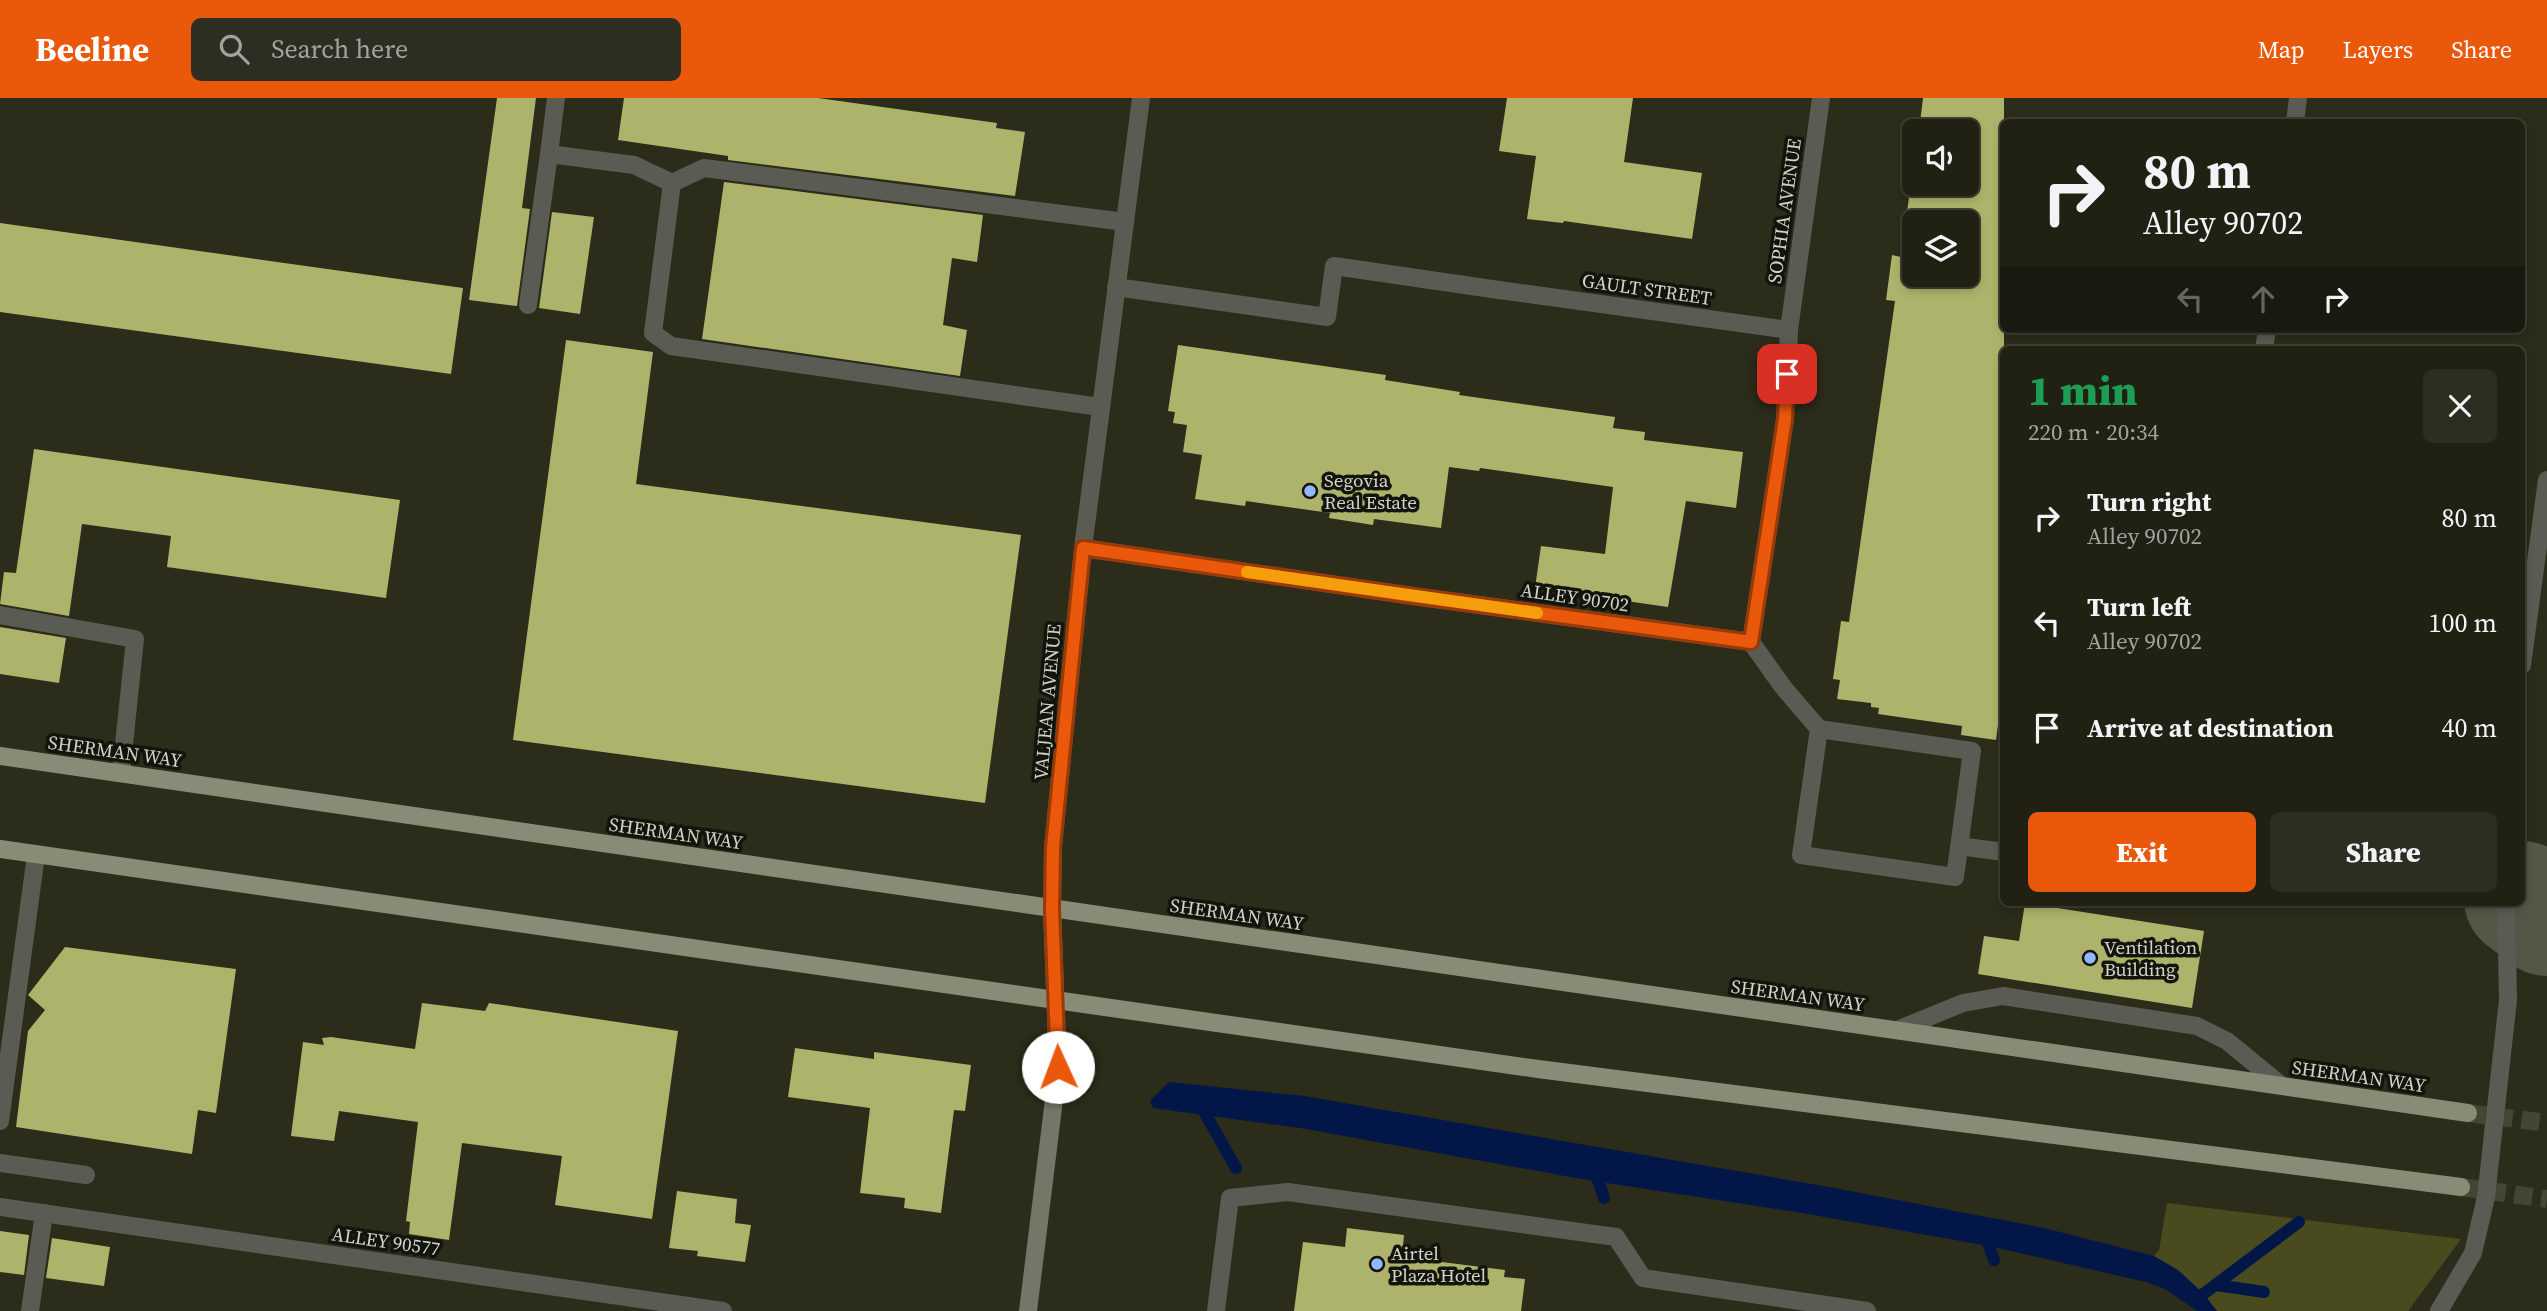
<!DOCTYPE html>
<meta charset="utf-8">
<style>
:root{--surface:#202113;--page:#2d2e21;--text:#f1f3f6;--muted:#a2a3a0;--line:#3d3e33;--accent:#ea580c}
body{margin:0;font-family:"Source Serif 4",serif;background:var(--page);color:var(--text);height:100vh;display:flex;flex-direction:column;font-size:26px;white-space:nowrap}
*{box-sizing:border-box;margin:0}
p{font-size:23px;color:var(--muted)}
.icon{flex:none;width:38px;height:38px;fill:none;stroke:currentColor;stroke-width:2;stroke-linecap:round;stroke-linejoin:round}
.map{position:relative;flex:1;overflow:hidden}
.drawer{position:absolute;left:2000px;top:248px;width:525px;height:560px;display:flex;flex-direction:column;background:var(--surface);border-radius:10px;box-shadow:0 4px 10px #0003,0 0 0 2px var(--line)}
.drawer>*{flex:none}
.hud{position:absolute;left:2000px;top:21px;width:525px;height:214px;border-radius:10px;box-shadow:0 4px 10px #0003,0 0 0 2px var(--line);background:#202113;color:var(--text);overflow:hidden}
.tools{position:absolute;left:1902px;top:21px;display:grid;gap:14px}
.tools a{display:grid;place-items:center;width:77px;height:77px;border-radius:10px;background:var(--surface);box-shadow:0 4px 10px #0003,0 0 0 2px var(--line);font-size:35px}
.pin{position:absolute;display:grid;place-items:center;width:60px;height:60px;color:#fff;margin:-30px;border-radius:14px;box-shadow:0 4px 10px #0006}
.me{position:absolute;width:77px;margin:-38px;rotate:358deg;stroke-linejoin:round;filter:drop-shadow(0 0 5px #0008)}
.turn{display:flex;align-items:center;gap:24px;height:147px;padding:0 28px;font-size:32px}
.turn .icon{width:91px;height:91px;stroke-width:2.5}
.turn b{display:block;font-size:49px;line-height:60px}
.lanes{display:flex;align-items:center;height:66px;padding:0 28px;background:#0003;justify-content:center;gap:35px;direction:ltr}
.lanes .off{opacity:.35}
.round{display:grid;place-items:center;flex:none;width:74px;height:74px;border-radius:10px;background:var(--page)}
.head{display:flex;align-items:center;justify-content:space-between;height:119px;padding:0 28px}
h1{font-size:42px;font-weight:800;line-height:52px;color:#1e9e55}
.action{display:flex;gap:14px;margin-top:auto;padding:14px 28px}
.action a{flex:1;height:80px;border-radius:10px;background:var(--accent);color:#fff;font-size:28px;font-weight:800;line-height:80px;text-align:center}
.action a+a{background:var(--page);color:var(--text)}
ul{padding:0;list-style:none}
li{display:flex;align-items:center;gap:21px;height:105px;padding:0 28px}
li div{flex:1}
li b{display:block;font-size:26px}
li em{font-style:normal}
header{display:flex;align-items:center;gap:42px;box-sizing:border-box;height:98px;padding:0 35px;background:var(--accent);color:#fff}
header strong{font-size:33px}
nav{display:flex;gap:38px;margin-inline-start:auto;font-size:24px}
.search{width:490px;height:63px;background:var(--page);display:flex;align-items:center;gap:18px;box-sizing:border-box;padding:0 24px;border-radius:10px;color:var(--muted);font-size:26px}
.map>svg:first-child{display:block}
.green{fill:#494b1f}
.water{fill:#021747}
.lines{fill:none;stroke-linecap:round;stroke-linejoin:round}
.stream{stroke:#021747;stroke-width:12}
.taxiway{stroke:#555645;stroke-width:116}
.building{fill:#aeb36b;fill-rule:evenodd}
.primary-tunnel{stroke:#444533;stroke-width:18;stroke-dasharray:18 9;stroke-linecap:butt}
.service{stroke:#5a5b52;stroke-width:18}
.minor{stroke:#5a5b52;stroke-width:18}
.secondary{stroke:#757667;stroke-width:18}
.primary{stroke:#898b77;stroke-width:18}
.route-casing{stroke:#983908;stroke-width:18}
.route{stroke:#ea580c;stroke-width:12}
.slow{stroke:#f59e0b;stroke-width:12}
.poi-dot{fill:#92b7fd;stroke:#13140b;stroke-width:2.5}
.labels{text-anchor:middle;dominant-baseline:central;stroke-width:7;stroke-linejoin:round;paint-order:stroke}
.street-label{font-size:19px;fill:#d1d3c6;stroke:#13140b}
.poi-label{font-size:19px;fill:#d1d3c6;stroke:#13140b;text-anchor:start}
</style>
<header>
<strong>Beeline</strong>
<div class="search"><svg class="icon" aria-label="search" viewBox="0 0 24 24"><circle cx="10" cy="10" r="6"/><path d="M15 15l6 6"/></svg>Search here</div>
<nav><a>Map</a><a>Layers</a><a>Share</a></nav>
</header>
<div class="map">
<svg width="2547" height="1213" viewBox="0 0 2547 1213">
<rect width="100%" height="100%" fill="#2b2c19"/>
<polygon class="green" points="2167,1105 2461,1141 2408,1213 2217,1213 2203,1195 2154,1158 2159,1152"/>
<polygon class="water" points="1169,984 1304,998 1829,1089 2044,1130 2154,1158 2178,1172 2203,1195 2217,1213 2197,1213 2165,1191 2146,1184 1989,1148 1802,1115 1587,1082 1300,1030 1153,1010 1150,1003"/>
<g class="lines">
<g class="stream">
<polyline points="1198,1003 1236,1070"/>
<polyline points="1593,1067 1604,1100"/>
<polyline points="1984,1135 1994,1162"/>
<polyline points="2216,1187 2264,1194"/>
<polyline points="2194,1199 2202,1197 2299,1124"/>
</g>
<polyline class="taxiway" points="2522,801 2547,820"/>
</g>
<g class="building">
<polygon points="497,0 536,0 522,110 530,111 517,208 469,202"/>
<polygon points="624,0 818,0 997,25 996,30 1025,34 1015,98 728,62 728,58 618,42"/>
<polygon points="1507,0 1633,0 1624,64 1702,75 1692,141 1564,123 1563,125 1527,121 1536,58 1499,53"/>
<path d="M1923,0h81v628l-6,-1 -2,15 -35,-5 1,-9 -84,-12 1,-6 -8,-1v-4l-34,-4 3,-19 -7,-1 8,-58 8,1 46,-321 -9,-1 6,-45 9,2 13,-97v24h53v-53h-48zM1914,124h53v53h-53z"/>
<polygon points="724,84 983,117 977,164 952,160 943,227 967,232 960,278 702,241"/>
<polygon points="552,114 594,119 580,216 539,210"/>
<polygon points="0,125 463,190 451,276 0,214"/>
<polygon points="566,242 653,254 636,386 1021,437 985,705 513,642"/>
<polygon points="1178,247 1386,277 1385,282 1460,294 1459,297 1615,319 1613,330 1645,334 1644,342 1743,354 1736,410 1686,403 1668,509 1535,490 1541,448 1605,456 1613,389 1480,370 1479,373 1449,369 1441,430 1374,421 1373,427 1329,420 1330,415 1246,403 1245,408 1195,401 1202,357 1183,354 1187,327 1173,325 1175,314 1168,313"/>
<polygon points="34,351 400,402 386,500 167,469 171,438 82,426 69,518 0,506 4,474 16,475"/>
<polygon points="0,529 66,540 59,585 0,576"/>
<polygon points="2025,805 2204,833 2192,910 1978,876 1984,838 2019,843"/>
<polygon points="65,849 236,871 216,1015 198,1012 192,1056 16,1029 28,933 45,912 28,897"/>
<polygon points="422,905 485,913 489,905 678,933 652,1121 555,1107 562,1058 462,1045 449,1142 409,1136 410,1124 406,1123 418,1024 339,1013 334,1043 291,1038 303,944 324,947 322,940 331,939 415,951"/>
<polygon points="795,950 874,961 874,954 971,967 965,1013 954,1012 941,1115 904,1110 905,1100 860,1095 870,1010 788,999"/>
<polygon points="677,1093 737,1101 735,1125 751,1127 745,1164 697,1158 698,1153 669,1150"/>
<polygon points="1347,1130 1404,1137 1402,1159 1505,1172 1504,1179 1525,1181 1521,1213 1294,1213 1303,1144 1345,1149"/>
<polygon points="0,1133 29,1137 24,1177 0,1174"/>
<polygon points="52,1140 110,1149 104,1188 46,1180"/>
</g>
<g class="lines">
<g class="primary-tunnel">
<polyline points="2468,1015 2547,1025"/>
<polyline points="2461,1089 2547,1101"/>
</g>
<g class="service">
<polyline points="2295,24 2298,0"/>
<polyline points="549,56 556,0"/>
<polyline points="1116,189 1327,219 1334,168 1499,192"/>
<polyline points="528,207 549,56 634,67 672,85"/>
<polyline points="2264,252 2267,231"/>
<polyline points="1100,309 671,248 653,235 672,85 704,70 1125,124"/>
<polyline points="1083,450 1413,498 1751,544 1785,321 1789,232"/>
<polyline points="0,517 135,541 121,675"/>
<polyline points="1751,544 1783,589 1819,631 1972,653 1955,779 1801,757 1819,631"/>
<polyline points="2522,567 2547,382"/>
<polyline points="1959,748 2004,754"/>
<polyline points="1897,932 1963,905 2003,898 2197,928 2227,943 2282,988"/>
<polyline points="0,1023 36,757"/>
<polyline points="0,1065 86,1077"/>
<polyline points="0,1109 723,1213"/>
<polyline points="30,1213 44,1115"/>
<polyline points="1216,1213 1230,1100 1288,1094 1616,1139 1643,1180 1867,1213"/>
<polyline points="2439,1213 2473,1155 2486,1099 2508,902 2506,805"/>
</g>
<g class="minor">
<polyline points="1499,192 1789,232 1821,0"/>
<polyline points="1052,811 1053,749 1083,450 1141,0"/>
</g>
<polyline class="secondary" points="1028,1213 1058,969 1052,811"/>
<g class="primary">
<polyline points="0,658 2468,1015"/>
<polyline points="0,751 1538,971 2461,1089"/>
</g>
</g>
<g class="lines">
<defs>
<polyline id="route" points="1058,969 1052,811 1053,749 1083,450 1413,498 1751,544 1785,321 1787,276"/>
</defs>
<use href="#route" class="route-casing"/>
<use href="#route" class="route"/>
<polyline class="slow" points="1247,474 1537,515"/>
</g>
<g class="poi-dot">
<circle cx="1310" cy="393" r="7"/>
<circle cx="2090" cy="860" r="7"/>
<circle cx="1377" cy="1166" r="7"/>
</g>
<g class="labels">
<g class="street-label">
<text transform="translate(1784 113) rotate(-82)">SOPHIA AVENUE</text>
<text transform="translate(1647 191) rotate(8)">GAULT STREET</text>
<text transform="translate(1575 499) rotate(8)">ALLEY 90702</text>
<text transform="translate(1047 604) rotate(-85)">VALJEAN AVENUE</text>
<text transform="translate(115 653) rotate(8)">SHERMAN WAY</text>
<text transform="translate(676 735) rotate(8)">SHERMAN WAY</text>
<text transform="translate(1237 816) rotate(8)">SHERMAN WAY</text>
<text transform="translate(1798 897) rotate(8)">SHERMAN WAY</text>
<text transform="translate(2359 978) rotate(8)">SHERMAN WAY</text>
<text transform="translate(386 1143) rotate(8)">ALLEY 90577</text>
</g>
<g class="poi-label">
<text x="1324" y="382">Segovia<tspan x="1324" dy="22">Real Estate</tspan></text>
<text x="2104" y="849">Ventilation<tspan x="2104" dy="22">Building</tspan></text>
<text x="1391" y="1155">Airtel<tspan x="1391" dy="22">Plaza Hotel</tspan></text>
</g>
</g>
</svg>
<div class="tools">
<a><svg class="icon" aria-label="sound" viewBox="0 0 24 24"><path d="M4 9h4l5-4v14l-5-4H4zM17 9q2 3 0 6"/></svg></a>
<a><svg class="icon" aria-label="layers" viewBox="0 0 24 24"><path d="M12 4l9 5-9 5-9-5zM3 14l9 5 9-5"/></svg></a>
</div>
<div class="pin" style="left:1787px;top:276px;background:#d93025"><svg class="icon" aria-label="arrive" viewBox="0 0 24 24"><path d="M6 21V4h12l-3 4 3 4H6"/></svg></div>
<svg class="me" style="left:1058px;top:969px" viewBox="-20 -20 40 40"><circle r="19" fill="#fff"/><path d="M0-13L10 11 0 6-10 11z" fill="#ea580c"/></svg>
<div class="hud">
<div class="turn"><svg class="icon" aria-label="right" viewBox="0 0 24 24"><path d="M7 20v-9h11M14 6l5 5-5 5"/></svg><div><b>80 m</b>Alley 90702</div></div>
<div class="lanes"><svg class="icon off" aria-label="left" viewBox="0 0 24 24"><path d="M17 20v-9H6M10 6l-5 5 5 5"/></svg><svg class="icon off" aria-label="ahead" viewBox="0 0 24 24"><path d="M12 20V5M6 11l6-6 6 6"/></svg><svg class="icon" aria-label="right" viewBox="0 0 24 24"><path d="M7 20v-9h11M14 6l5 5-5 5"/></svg></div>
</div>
<section class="drawer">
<div class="head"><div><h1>1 min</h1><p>220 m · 20:34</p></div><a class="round"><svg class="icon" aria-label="close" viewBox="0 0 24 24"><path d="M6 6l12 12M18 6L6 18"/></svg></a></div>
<ul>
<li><svg class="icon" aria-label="right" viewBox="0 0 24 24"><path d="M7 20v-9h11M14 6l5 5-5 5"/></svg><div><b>Turn right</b><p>Alley 90702</p></div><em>80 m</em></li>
<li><svg class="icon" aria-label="left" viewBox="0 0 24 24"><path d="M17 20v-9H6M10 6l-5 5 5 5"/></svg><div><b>Turn left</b><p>Alley 90702</p></div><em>100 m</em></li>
<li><svg class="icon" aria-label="arrive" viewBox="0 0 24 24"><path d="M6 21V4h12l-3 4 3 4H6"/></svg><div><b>Arrive at destination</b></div><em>40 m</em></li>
</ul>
<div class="action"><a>Exit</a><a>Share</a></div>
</section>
</div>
